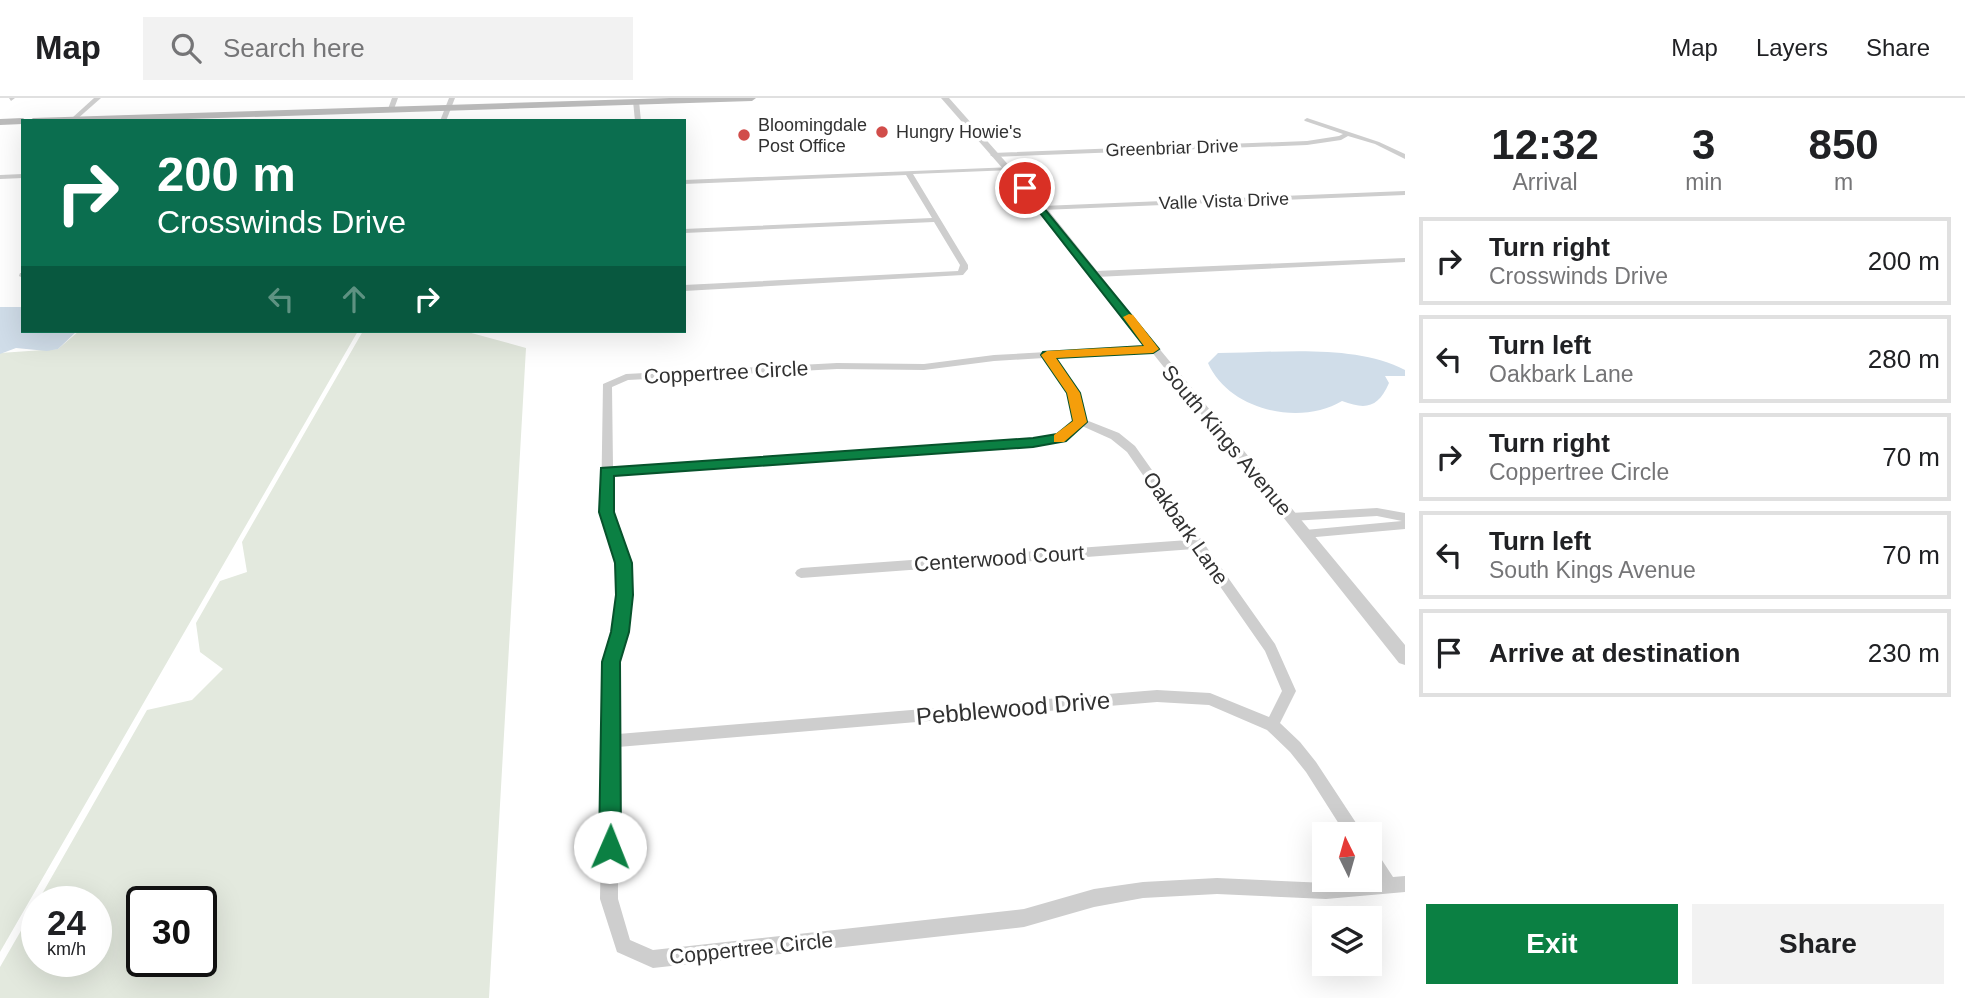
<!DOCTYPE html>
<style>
:root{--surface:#fff;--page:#f2f2f2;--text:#202124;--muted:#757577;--line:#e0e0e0;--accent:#0b8043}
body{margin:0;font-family:Arial,sans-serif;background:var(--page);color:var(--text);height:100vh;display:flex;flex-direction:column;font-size:26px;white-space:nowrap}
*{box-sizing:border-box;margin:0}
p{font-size:23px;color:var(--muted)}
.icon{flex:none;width:38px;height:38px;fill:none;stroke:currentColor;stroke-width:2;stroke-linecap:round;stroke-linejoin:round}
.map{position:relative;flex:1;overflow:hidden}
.sheet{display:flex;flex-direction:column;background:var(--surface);width:560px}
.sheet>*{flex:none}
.guide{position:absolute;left:21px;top:21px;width:665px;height:214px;border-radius:0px;box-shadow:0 7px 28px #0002;background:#0b6e4f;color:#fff;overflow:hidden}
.needle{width:46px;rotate:355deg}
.buttons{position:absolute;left:1312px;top:724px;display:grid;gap:14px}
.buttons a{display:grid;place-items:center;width:70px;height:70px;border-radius:0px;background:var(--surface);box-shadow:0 7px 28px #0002;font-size:35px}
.speed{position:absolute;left:21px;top:788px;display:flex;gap:14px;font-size:35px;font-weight:700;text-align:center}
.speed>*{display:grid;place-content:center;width:91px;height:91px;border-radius:50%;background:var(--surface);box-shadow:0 7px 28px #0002;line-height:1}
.speed small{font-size:18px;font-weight:400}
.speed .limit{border:4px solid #111;border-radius:10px;background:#fff;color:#111}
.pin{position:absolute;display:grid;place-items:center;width:60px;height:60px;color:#fff;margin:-30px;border:4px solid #fff;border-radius:50%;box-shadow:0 2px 7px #0007}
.me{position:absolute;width:77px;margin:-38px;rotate:1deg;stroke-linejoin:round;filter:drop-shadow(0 0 5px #0008)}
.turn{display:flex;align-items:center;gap:24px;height:147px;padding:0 21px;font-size:32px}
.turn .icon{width:91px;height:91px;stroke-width:2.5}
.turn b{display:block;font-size:49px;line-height:60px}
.lanes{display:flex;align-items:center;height:66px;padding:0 21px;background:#0003;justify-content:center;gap:35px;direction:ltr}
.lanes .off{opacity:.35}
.eta{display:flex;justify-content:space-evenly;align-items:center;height:119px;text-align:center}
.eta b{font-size:42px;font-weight:700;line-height:49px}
.cta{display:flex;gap:14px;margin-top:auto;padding:14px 21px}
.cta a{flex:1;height:80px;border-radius:0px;background:var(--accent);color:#fff;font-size:28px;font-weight:700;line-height:80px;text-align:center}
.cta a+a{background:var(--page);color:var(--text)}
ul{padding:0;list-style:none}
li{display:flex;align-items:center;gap:21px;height:88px;margin:0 14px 10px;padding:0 7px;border:4px solid var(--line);border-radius:0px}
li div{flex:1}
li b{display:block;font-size:26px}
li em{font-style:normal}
header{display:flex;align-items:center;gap:42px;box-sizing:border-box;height:98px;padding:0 35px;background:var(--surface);border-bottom:2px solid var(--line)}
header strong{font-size:33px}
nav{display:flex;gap:38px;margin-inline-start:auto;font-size:24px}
.search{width:490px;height:63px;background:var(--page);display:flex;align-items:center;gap:18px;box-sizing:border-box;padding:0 24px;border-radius:0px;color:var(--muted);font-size:26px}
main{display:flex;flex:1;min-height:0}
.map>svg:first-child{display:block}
.green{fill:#e3e9de;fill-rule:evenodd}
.water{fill:#d0dde9}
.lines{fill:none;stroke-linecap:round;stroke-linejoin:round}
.minor{fill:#cecece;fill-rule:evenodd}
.tertiary{fill:#cecece;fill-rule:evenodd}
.secondary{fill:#bbb;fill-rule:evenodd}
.route{fill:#0b8043;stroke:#07532c;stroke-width:2}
.slow{fill:#f59e0b}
.poi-dot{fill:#d14d4a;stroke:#fff;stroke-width:2.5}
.labels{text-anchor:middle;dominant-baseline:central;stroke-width:7;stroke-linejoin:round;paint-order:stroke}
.far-poi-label{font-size:18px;fill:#313131;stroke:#fff;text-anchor:start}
.far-street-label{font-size:18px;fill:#313131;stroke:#fff}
.street-label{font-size:21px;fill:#313131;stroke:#fff}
.near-street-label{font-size:24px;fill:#313131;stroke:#fff}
</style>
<header>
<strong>Map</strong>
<div class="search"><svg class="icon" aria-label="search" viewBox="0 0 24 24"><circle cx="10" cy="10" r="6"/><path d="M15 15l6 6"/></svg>Search here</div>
<nav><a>Map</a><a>Layers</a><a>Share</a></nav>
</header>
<main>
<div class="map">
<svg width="1405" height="900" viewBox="0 0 1405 900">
<rect width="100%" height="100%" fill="#fff"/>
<g class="green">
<polygon points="79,233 358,233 0,854 0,255 58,251"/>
<path d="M363,233h101l62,17 -37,650h-489v-31l37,-64v58h59v-60h-58l109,-191 45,-10 31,-31 -23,-17 -4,-29 24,-42 27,-9 -5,-30zM201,803v60h-59v-60z"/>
</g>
<g class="water">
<polygon points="0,209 23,209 23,233 77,233 58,251 47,253 16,250 0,256"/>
<path d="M1218,255c57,0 136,-10 187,17v6h-20l4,7c-11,25 -23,27 -47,18 -41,25 -113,10 -134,-38z"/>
</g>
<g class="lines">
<g class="minor">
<polygon points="9,0 15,0 11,3"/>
<polygon points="94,0 101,0 76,22 72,22 72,20"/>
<polygon points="392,0 398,0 394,11 391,13 388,11"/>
<polygon points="449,0 455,0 446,23 440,23"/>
<polygon points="636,1 639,3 641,23 635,23 633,3"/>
<polygon points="1307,20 1379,44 1405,56 1405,61 1375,46 1348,38 1341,42 1307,47 993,59 990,57 993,55 1307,43 1339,38 1343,36 1305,23 1304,22"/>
<polygon points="1014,69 1014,71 1012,72 913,76 968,167 968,171 963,177 684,193 684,187 958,173 960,167 934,124 684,135 684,131 932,120 906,77 684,86 684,82"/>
<polygon points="23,76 23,80 0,81 0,77"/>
<polygon points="1405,93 1405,97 1042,112 1038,110 1042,108"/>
<polygon points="1405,160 1405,164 1096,179 1092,176 1096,173"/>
<polygon points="20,175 23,175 23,180 19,178"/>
<path d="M1153,248l5,3 -2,2 -102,7 24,35 8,27 33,13 16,13 140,198 21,47 -16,32 20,19 16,20 48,73h-18l-40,-63 -16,-20 -23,-22 -58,-25 -52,-3 -539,45v152l12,41 23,10 371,-41 70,-20 49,-7 74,-4 109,5 44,-3 4,-2 -4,-6v-23l6,2 17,26 12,-1v16l-79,7 -109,-5 -74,4 -49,9 -70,20 -371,41 -36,-16 -17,-53 4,-237 9,-30 6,-37 -1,-32 -17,-52 2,-127 23,-10 211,-11 87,1 70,-9zM1044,260l24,35 7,28 -17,14 -25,4 -420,28 -1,-80 16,-7 209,-11 87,1 70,-9zM1082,328l29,13 16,13 61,88 -387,28 -4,2 -2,3 2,3 4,2 393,-29 71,102 17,40 -13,26 -59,-24 -53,-3 -539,44v-72l9,-30 4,-37 -1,-32 -17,-52v-37l420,-27 32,-6z"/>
<polygon points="1377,410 1405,415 1405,431 1305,440 1299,436 1305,432 1402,423 1377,418 1291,423 1285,419 1291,415"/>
</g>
<polygon class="tertiary" points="941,0 949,0 1045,108 1157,248 1405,547 1405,567 1399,565 1039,112"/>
<g class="secondary">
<polygon points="670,0 756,0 752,3 126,23 29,23 33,20"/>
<polygon points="0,21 23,20 27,23 23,23 23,26 0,27"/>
</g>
</g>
<polygon class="route" points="1025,87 1159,251 1153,255 1056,260 1080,295 1087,324 1066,343 1033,349 614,378 614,414 632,465 633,497 629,534 620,564 621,749 618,756 610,759 603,756 599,749 602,564 611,534 616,497 615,465 599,414 601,370 1033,340 1057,336 1073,323 1067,295 1041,257 1043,254 1144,248 1022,92 1020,90"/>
<polygon class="slow" points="1129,216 1133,217 1159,251 1153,255 1056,260 1080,295 1087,324 1064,344 1054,344 1054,337 1073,323 1067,295 1041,257 1047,253 1144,248 1123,219"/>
<g class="poi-dot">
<circle cx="882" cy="34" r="7"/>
<circle cx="744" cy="37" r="7"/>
</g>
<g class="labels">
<g class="far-poi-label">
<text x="758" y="27">Bloomingdale<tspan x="758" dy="21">Post Office</tspan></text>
<text x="896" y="34">Hungry Howie's</text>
</g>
<g class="far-street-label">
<text transform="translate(1172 50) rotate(-2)">Greenbriar Drive</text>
<text transform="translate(1224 103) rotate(-2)">Valle Vista Drive</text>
</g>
<g class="street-label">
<text transform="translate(726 274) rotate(-3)">Coppertree Circle</text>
<text transform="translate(1227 342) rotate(50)">South Kings Avenue</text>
<text transform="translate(1186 430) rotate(55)">Oakbark Lane</text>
<text transform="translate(999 460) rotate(-4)">Centerwood Court</text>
<text transform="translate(751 850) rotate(-6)">Coppertree Circle</text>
</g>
<g class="near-street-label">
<text transform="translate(1013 610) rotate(-5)">Pebblewood Drive</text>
</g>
</g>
</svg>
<div class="buttons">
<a><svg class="needle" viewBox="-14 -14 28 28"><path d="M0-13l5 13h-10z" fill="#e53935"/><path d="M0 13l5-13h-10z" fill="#757577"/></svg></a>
<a><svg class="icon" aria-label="layers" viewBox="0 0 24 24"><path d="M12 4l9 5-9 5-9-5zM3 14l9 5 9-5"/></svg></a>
</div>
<div class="speed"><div>24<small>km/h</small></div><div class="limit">30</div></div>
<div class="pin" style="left:1025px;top:90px;background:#d93025"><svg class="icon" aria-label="arrive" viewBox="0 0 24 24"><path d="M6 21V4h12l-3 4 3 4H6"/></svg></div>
<svg class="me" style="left:610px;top:749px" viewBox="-20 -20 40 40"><circle r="19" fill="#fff"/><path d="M0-13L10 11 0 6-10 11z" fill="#0b8043"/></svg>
<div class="guide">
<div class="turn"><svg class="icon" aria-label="right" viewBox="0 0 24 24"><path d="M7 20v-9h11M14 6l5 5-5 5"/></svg><div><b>200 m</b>Crosswinds Drive</div></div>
<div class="lanes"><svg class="icon off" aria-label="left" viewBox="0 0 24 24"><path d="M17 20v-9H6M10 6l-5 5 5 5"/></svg><svg class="icon off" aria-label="ahead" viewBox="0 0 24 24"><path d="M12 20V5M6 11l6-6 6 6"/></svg><svg class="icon" aria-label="right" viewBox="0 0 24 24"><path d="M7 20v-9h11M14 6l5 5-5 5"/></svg></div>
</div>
</div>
<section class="sheet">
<div class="eta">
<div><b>12:32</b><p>Arrival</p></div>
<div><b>3</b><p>min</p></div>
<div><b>850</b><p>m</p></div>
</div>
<ul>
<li><svg class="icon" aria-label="right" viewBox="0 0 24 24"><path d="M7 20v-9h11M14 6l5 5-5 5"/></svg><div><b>Turn right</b><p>Crosswinds Drive</p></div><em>200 m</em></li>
<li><svg class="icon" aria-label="left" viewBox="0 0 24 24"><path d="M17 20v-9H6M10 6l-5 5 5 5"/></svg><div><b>Turn left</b><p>Oakbark Lane</p></div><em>280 m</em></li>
<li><svg class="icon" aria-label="right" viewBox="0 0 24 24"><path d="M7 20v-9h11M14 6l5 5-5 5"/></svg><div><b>Turn right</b><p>Coppertree Circle</p></div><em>70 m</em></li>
<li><svg class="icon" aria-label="left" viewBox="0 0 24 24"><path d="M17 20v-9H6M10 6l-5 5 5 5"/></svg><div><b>Turn left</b><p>South Kings Avenue</p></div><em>70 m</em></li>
<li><svg class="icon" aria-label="arrive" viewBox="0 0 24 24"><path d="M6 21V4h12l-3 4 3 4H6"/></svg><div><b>Arrive at destination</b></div><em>230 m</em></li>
</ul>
<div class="cta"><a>Exit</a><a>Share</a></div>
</section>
</main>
